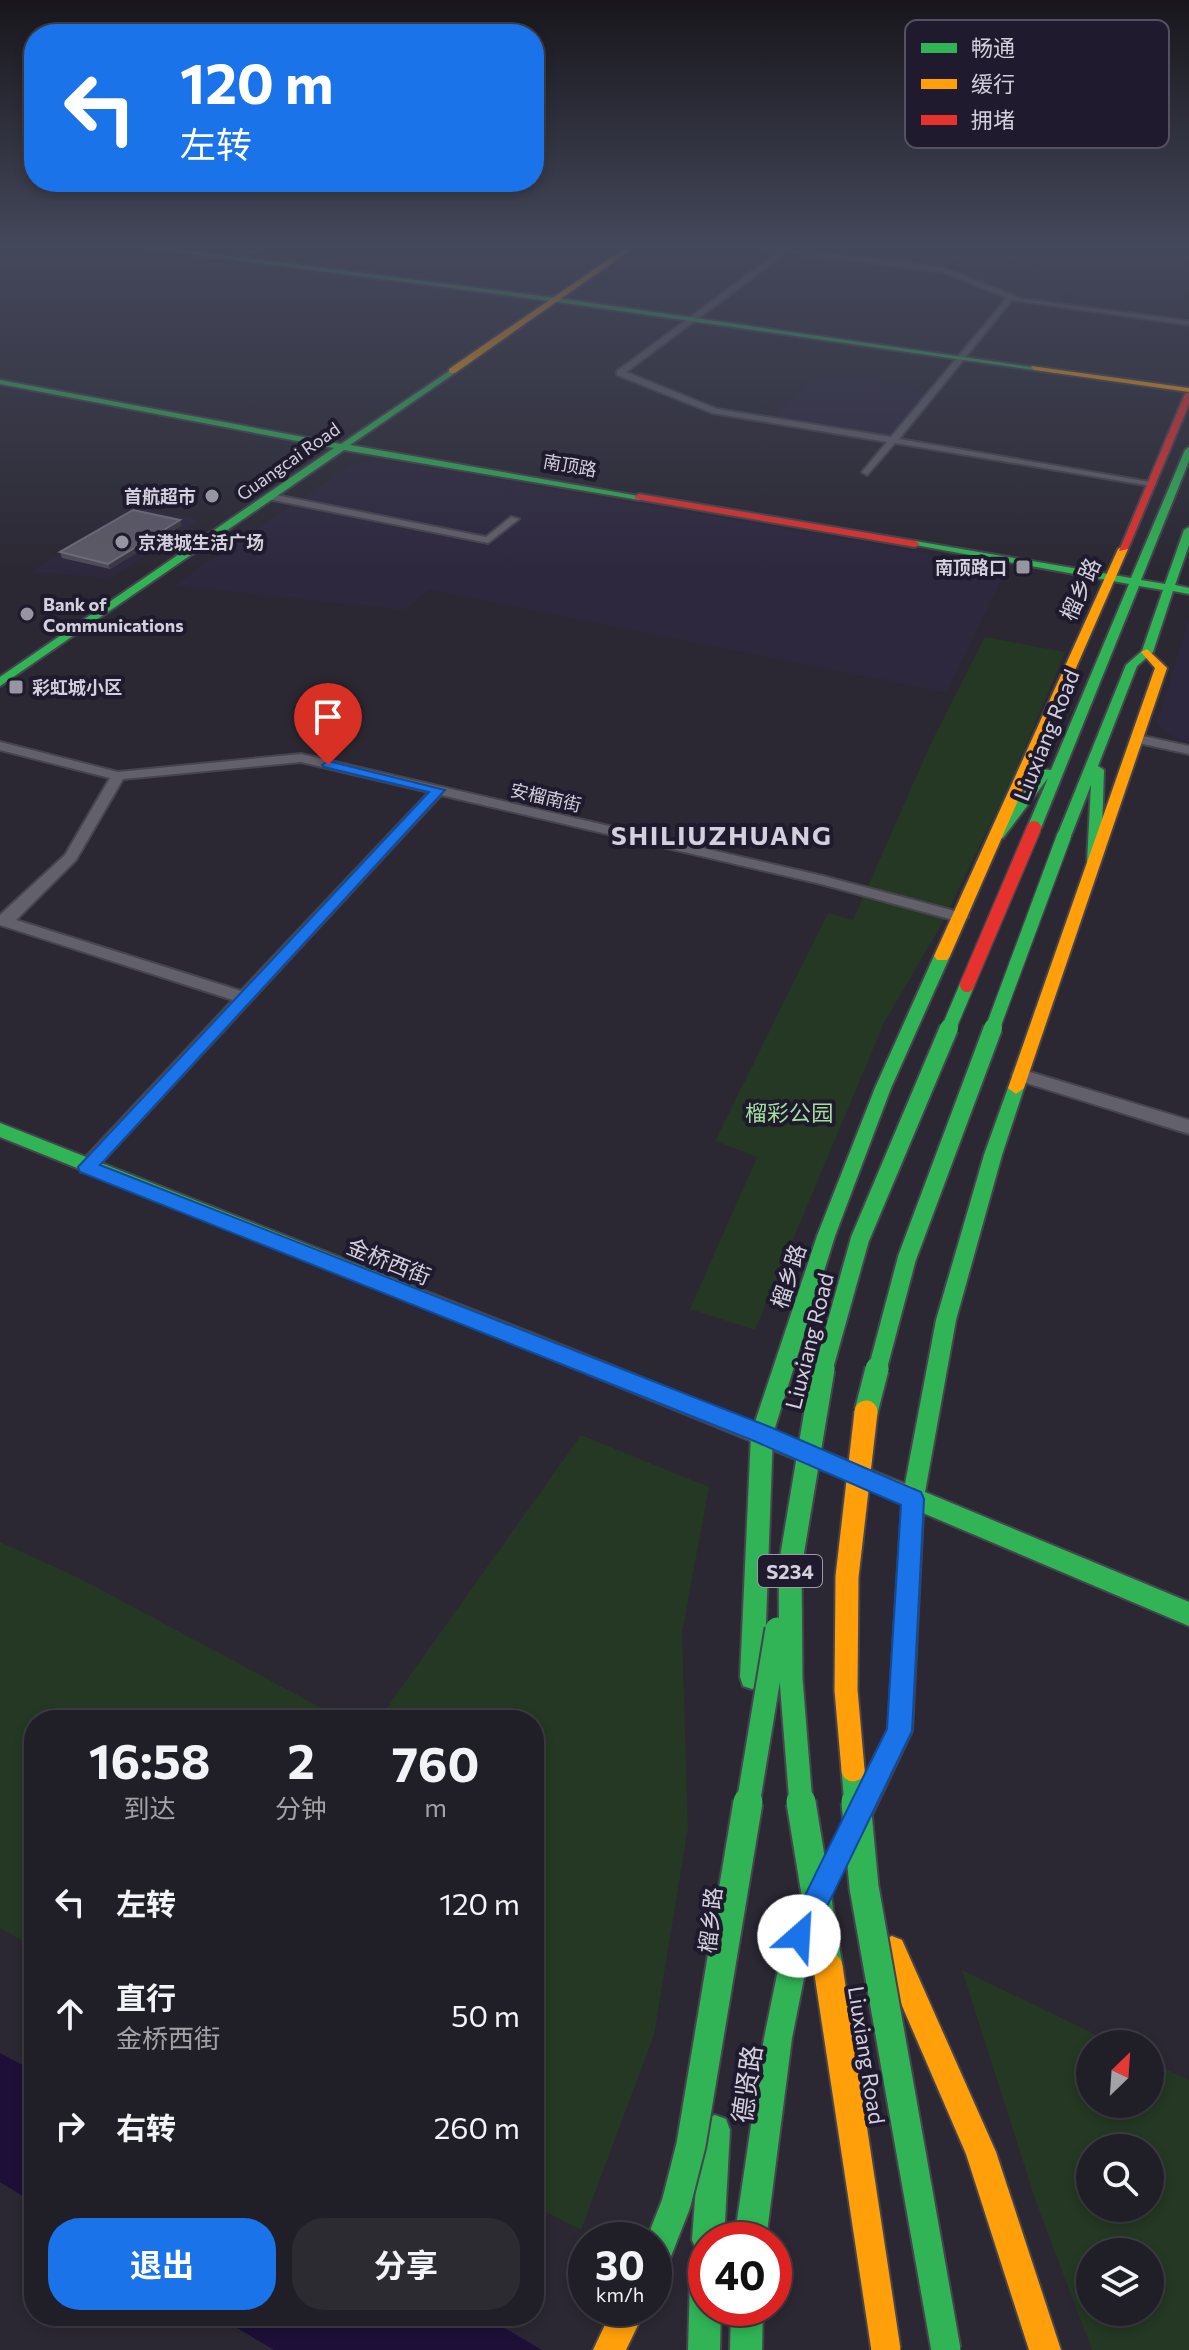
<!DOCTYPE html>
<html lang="zh">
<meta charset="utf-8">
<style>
:root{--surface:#201e26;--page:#2d2b32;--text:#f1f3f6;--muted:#a2a2a7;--line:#3d3c43;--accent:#1a73e8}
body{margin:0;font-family:Commissioner,"Noto Sans SC",sans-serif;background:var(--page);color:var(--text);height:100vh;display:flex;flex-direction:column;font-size:30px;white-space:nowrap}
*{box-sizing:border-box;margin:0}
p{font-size:26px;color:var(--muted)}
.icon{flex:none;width:44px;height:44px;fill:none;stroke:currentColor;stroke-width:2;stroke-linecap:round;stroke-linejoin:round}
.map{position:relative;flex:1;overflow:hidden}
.details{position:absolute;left:24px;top:1710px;width:520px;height:616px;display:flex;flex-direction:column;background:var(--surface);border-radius:32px;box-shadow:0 4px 12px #0003,0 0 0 2px var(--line)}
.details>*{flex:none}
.guide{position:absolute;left:24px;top:24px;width:520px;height:168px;border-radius:32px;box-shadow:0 4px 12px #0003,0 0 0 2px var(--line);background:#1a73e8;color:#fff;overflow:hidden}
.needle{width:52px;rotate:25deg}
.fabs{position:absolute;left:1076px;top:2030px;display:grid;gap:16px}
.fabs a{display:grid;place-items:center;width:88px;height:88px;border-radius:50%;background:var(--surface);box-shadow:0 4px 12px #0003,0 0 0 2px var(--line);font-size:40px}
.speed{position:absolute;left:568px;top:2222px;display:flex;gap:16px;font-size:40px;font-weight:700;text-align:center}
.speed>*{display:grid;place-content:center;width:104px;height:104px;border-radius:50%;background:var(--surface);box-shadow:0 4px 12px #0003,0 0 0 2px var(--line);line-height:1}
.speed small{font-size:20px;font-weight:400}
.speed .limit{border:12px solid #d22;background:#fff;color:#111}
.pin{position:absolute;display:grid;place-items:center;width:68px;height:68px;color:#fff;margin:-82px -34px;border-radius:50% 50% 50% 0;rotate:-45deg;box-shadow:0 0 8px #0007}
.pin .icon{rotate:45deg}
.me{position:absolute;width:88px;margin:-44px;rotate:26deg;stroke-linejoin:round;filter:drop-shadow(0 0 6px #0008)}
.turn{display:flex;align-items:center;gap:28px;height:168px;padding:0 24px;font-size:36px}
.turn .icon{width:104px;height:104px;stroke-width:2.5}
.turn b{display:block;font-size:56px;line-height:68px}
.eta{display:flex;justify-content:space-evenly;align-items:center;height:136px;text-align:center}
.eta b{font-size:48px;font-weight:700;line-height:56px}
.cta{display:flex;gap:16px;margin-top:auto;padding:16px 24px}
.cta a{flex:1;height:92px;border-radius:32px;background:var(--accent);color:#fff;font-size:32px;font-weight:700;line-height:92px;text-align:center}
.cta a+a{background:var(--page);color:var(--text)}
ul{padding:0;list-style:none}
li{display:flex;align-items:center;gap:24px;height:112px;padding:0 24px}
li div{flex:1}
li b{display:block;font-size:30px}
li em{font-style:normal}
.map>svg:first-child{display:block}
.built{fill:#2e283f}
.green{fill:#243823;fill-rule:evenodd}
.water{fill:#1e0f38}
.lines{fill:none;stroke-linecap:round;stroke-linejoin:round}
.street-casing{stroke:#46444d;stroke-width:4}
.fast-casing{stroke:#46444d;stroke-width:4}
.slow-casing{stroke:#46444d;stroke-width:4}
.jam-casing{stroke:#46444d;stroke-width:4}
.street{fill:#62606a;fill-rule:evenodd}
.fast{fill:#30b455;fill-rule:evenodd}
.slow{fill:#ff9f0a;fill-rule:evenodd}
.jam{fill:#e5322d;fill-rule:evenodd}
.fast-bridge-far3-casing{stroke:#46444d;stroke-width:17;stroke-linecap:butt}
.fast-bridge-far2-casing{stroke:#46444d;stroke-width:22;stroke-linecap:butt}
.fast-bridge-far1-casing{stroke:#46444d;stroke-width:27;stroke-linecap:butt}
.fast-bridge-casing{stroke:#46444d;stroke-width:33;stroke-linecap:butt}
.slow-bridge-far1-casing{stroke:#46444d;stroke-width:27;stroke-linecap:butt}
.slow-bridge-casing{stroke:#46444d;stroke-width:33;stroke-linecap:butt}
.jam-bridge-casing{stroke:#46444d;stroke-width:17;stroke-linecap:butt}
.fast-bridge-far3{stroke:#30b455;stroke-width:14}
.fast-bridge-far2{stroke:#30b455;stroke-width:18}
.fast-bridge-far1{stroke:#30b455;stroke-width:23}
.fast-bridge{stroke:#30b455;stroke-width:29}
.slow-bridge-far1{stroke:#ff9f0a;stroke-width:23}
.slow-bridge{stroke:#ff9f0a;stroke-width:29}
.jam-bridge{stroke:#e5322d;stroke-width:14}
.wall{fill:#4f4c59}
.shaded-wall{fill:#3b3844}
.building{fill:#5d5a67;stroke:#706d7a;stroke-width:2}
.route{fill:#1a73e8;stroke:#114b97;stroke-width:2}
.poi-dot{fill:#9895a2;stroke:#1f1a2d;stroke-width:3}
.labels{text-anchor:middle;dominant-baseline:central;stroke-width:8;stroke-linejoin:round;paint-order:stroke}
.far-street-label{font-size:18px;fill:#d3d0dd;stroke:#1f1a2d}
.far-poi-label{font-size:18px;font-weight:bold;fill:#d3d0dd;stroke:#1f1a2d;text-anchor:start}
.shield{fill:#1f1a2d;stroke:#9d99a8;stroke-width:2}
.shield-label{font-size:20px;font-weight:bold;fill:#d3d0dd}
.street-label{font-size:22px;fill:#d3d0dd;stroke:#1f1a2d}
.park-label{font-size:22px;fill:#a4de9b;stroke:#1f1a2d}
.far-district-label{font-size:26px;font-weight:bold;letter-spacing:2px;fill:#d3d0dd;stroke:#1f1a2d}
.near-street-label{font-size:26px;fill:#d3d0dd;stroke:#1f1a2d}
.key{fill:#1f1a2d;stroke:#555162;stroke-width:2}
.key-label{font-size:22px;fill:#d3d0dd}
</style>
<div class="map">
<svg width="1189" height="2350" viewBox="0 0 1189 2350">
<rect width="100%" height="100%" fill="#2b2833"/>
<g class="built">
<polygon points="886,244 964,244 940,268 868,259"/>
<polygon points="962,257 1080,272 1057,304 1029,300 951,269"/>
<polygon points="846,376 879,381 875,386 925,394 889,436 774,417 815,377 841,381"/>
<polygon points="382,460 1008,567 946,692 429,589 405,610 174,585 353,464"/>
<polygon points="143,508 200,520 110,578 29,573 115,516"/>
<polygon points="1189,620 1189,742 1172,736 1156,723"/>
</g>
<g class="green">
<polygon points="985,637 1065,652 1009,786 939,929 884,1023 755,1330 690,1309 757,1157 715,1141 828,913 853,920 931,743"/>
<polygon points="581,1435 709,1487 682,1633 688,1828 654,2035 581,2230 534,2206 534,1720 378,1720"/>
<polygon points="0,1542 81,1579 344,1720 34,1720 34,1947 0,1928"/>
<path d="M962,1970l153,74h-25v60h60v-43l39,19v270h-97l-56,-148zM1090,2148h60v60h-60zM1090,2252h60v60h-60z"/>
</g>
<g class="water">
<polygon points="0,2053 34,2071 34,2203 0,2182"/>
<polygon points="217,2316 484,2316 542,2350 274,2350"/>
</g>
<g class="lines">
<defs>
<g id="street">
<polygon points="201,244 210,244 198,250 193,249"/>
<polygon points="269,244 280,244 241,256 238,254"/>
<path d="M734,244h21l189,24 78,31 167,22v4l-177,-25 -113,139 257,44 -5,3 -256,-43 -28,32 -5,-3 25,-30 -175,-29 -95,-38v-4l163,-120zM787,252l156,20 64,26 -116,139 -174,-28 -91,-37z"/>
<polygon points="271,494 486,537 511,517 519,519 488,543 268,499 266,497"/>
<polygon points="1138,735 1189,746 1189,754 1134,742 1134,736"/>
<path d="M0,742l118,30 183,-18 522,122 143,38 2,3 -7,5 -140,-38 -380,-89 -348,377h-12l-3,-5 3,-5 152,-162 -233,-75v-10l65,-60 45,-77 -110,-28zM301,762l128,30 -188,199 -225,-71 60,-60 47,-81z"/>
<polygon points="1020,1069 1189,1120 1189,1134 1014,1079 1012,1075 1014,1071"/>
</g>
<g id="fast">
<polygon points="115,244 136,244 557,298 1038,368 1034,370 557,302"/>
<polygon points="452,369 455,373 350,445 644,497 639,500 344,450 0,686 0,677 334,448 0,384 0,380 341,444"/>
<polygon points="1189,447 1189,461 1141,580 1165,584 1184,530 1189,527 1189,545 1175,585 1189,588 1189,594 1173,591 1153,652 1137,666 1098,766 1104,770 1101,862 1094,866 1087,862 1091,785 1071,836 1064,840 1057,836 1126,665 1142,651 1163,590 1139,586 1041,828 1034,832 1027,828 1048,778 1003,838 993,838 993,832 1041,769 1051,770 1129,584 910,544 915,541 1131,578 1185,450"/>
<polygon points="942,951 950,956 891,1088 835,1236 773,1434 764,1677 761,1686 752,1689 743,1686 740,1677 751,1434 817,1236 875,1088 934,956"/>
<polygon points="1016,1082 1024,1088 1002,1155 956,1320 925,1492 1189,1602 1189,1626 923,1513 912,1731 868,1823 859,1827 850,1823 846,1814 888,1729 902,1503 894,1494 897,1487 905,1484 936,1320 984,1155 1008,1088"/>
<polygon points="0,1123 536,1335 539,1341 536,1347 529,1350 522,1347 0,1137"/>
<polygon points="811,1896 821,1900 825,1910 812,1938 792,2038 766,2240 734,2240 764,2038 785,1936 801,1900"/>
<polygon points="715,2115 726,2119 730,2130 724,2240 706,2240 706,2255 697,2251 692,2240 700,2130 704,2119"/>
<polygon points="706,2262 706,2308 721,2308 720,2350 688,2350 690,2278 695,2267"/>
<polygon points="731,2308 763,2308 762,2350 730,2350"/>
</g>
<g id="slow">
<polygon points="631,244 639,244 455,373 449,373 449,369"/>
<polygon points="1031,366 1189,388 1189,392 1034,370"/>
<polygon points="1123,546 1128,549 950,956 947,960 937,960 934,956 1118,549"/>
<polygon points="1147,649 1167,668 1024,1088 1016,1094 1008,1088 1155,668 1141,652"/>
<polygon points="529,1332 913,1487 916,1494 913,1501 905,1504 522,1347 519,1341 522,1335"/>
<polygon points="892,1936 902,1940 996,2152 1061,2350 1029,2350 966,2154 878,1950 882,1940"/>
<polygon points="613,2308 646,2308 626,2350 593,2350"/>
</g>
<g id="jam">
<polygon points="1189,392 1189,404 1128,549 1119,551 1185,394"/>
<polygon points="639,494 915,541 920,544 915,547 636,499 634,497"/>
</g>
</defs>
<use href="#street" class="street-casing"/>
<use href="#fast" class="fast-casing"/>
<use href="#slow" class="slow-casing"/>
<use href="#jam" class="jam-casing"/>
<use href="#street" class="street"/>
<use href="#fast" class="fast"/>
<use href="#slow" class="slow"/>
<use href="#jam" class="jam"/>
<defs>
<g id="fast-bridge-far3">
<polyline points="948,1030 967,985"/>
<polyline points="992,1030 1064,836"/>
</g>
<g id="fast-bridge-far2">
<polyline points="823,1371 860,1239 949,1028"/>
<polyline points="877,1371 907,1258 993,1028"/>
</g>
<g id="fast-bridge-far1">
<polyline points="866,1412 877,1369"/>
<polyline points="853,1770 856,1804"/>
<polyline points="748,1804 777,1629"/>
<polyline points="801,1804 791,1679 790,1567 823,1369"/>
</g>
<g id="fast-bridge">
<polyline points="801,1802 828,1967"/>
<polyline points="856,1802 864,1887 946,2350"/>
<polyline points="654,2260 676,2204 691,2145 748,1802"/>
</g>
<polyline id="slow-bridge-far1" points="853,1770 846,1690 847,1577 866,1412"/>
<polyline id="slow-bridge" points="828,1967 886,2350"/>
<polyline id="jam-bridge" points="967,985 1034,828"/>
</defs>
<use href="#fast-bridge-far3" class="fast-bridge-far3-casing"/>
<use href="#fast-bridge-far2" class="fast-bridge-far2-casing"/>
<use href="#fast-bridge-far1" class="fast-bridge-far1-casing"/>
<use href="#fast-bridge" class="fast-bridge-casing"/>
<use href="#slow-bridge-far1" class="slow-bridge-far1-casing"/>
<use href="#slow-bridge" class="slow-bridge-casing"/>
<use href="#jam-bridge" class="jam-bridge-casing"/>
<use href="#fast-bridge-far3" class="fast-bridge-far3"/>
<use href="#fast-bridge-far2" class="fast-bridge-far2"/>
<use href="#fast-bridge-far1" class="fast-bridge-far1"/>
<use href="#fast-bridge" class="fast-bridge"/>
<use href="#slow-bridge-far1" class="slow-bridge-far1"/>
<use href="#slow-bridge" class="slow-bridge"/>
<use href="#jam-bridge" class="jam-bridge"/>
</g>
<polygon class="wall" points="182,525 110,569 62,558 60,552"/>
<polygon class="shaded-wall" points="180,520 182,525 110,569 108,564"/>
<polygon class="building" points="133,510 180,520 108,564 60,552"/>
<linearGradient id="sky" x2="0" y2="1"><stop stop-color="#18161c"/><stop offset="0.43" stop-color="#44485b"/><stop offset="1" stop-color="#44485b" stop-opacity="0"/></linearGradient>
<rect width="1189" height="573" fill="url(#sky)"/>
<polygon class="route" points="328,761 445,790 100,1165 770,1427 921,1492 924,1499 912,1731 808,1946 799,1950 789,1946 785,1936 887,1729 901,1505 754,1441 80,1172 78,1167 429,792 324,767 322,765"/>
<g class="poi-dot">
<circle cx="212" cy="496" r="8"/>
<circle cx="122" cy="542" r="8"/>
<rect x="1015" y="559" width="16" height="16" rx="4"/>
<circle cx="27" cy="614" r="8"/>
<rect x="8" y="679" width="16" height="16" rx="4"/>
</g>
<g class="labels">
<g class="far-street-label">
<text transform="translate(288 461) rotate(-35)">Guangcai Road</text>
<text transform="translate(570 465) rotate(10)">南顶路</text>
<text transform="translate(546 797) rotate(13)">安榴南街</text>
</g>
<g class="far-poi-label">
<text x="196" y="496" text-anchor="end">首航超市</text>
<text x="138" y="542">京港城生活广场</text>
<text x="1007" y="567" text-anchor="end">南顶路口</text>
<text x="43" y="604">Bank of<tspan x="43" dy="21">Communications</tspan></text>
<text x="32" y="687">彩虹城小区</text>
</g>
<rect class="shield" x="758" y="1555" width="64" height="32" rx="6"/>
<g class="shield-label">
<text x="790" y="1571">S234</text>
</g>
<g class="street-label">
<text transform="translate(1080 589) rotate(-66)">榴乡路</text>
<text transform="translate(1046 735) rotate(-68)">Liuxiang Road</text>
<text transform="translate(389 1261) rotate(22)">金桥西街</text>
<text transform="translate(788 1276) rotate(-72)">榴乡路</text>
<text transform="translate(809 1341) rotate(-76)">Liuxiang Road</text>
<text transform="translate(710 1920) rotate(-84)">榴乡路</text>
<text transform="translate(867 2055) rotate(81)">Liuxiang Road</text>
</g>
<g class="park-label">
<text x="789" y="1112">榴彩公园</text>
</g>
<g class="far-district-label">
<text x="722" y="834">SHILIUZHUANG</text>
</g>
<g class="near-street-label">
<text transform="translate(746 2084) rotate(-82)">德贤路</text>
</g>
</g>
<rect x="905" y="20" width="264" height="128" rx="12" class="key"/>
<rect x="921" y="43" width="36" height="10" fill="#30b455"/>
<rect x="921" y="79" width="36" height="10" fill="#ff9f0a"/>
<rect x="921" y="115" width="36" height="10" fill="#e5322d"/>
<g class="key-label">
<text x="971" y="56">畅通</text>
<text x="971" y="92">缓行</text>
<text x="971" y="128">拥堵</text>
</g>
</svg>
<div class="fabs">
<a><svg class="needle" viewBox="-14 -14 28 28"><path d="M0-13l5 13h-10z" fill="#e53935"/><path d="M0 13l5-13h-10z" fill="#a2a2a7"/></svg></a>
<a><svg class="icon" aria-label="search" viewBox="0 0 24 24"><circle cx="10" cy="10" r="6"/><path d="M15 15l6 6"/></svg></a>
<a><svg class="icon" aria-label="layers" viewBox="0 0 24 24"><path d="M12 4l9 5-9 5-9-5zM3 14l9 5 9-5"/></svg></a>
</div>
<div class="speed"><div>30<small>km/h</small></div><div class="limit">40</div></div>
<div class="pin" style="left:328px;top:765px;background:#d93025"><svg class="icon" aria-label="arrive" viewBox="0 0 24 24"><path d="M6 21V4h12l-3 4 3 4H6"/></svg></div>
<svg class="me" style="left:799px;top:1936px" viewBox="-20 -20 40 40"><circle r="19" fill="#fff"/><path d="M0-13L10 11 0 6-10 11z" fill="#1a73e8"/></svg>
<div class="guide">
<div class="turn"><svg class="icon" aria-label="left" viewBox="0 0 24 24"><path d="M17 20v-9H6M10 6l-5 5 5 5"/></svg><div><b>120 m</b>左转</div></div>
</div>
<section class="details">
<div class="eta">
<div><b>16:58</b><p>到达</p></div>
<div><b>2</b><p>分钟</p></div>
<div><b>760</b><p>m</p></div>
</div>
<ul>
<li><svg class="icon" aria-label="left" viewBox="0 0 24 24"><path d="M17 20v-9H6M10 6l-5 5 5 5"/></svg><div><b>左转</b></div><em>120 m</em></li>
<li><svg class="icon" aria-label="ahead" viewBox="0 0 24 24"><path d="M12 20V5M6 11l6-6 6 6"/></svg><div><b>直行</b><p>金桥西街</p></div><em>50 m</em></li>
<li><svg class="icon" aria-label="right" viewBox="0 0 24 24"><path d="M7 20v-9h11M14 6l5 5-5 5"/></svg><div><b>右转</b></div><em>260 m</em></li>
</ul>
<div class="cta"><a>退出</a><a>分享</a></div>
</section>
</div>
